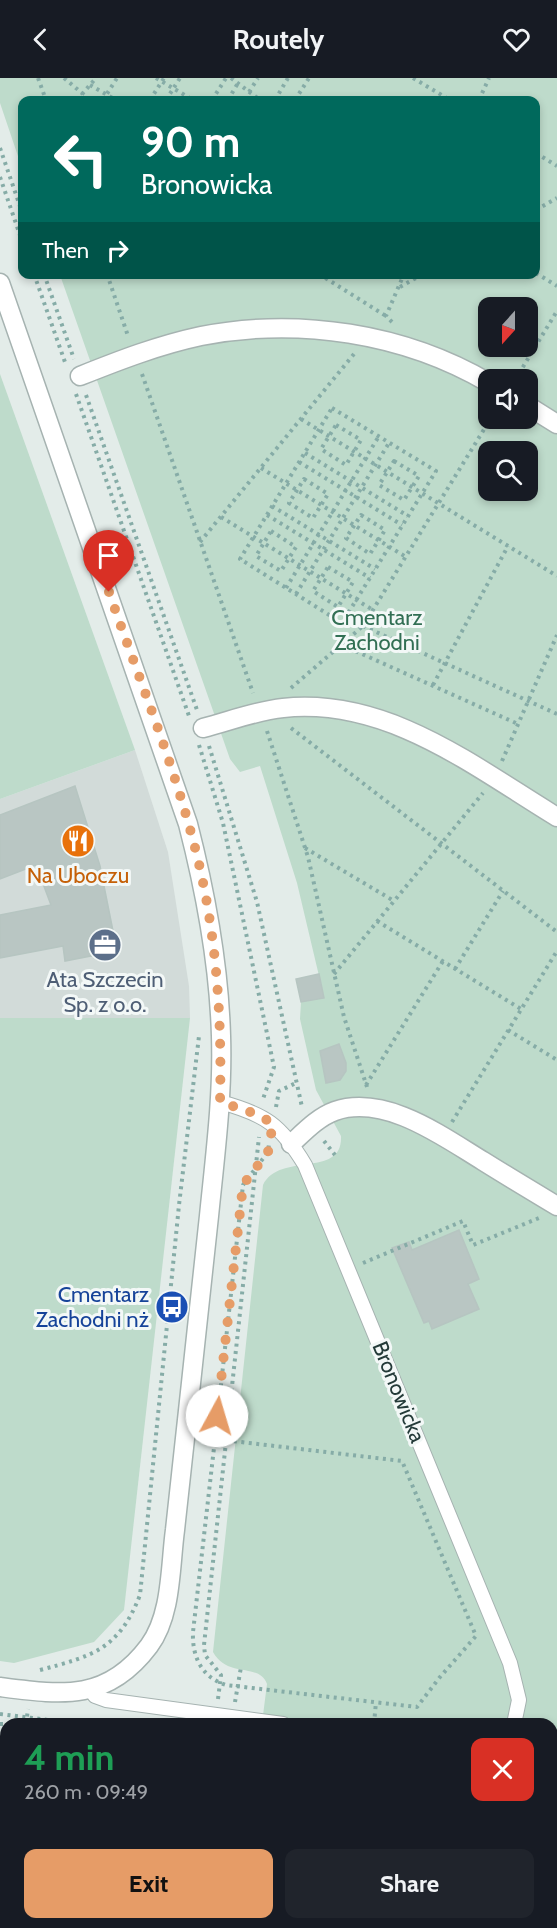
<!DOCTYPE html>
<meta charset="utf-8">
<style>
:root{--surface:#171b24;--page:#20242c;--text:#f1f3f6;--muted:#9ea1a6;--accent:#e69c67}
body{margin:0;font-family:Cabin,sans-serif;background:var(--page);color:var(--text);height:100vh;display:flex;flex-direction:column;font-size:22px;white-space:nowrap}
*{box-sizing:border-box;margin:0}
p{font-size:20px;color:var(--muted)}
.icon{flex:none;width:33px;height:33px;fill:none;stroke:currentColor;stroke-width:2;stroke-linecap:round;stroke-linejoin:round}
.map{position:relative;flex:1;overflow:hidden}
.sheet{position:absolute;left:0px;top:1640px;width:558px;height:212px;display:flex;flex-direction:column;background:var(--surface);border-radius:18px 18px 0 0;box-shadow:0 3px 9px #0003}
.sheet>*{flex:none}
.top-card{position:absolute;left:18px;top:18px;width:522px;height:183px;border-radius:12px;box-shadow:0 3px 9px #0003;background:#00695c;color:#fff;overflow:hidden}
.needle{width:39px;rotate:201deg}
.controls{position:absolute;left:478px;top:219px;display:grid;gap:12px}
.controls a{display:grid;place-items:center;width:60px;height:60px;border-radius:12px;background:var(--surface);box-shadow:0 3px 9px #0003;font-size:30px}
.pin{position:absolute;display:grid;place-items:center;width:51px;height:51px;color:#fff;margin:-62px -26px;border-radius:50% 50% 50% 0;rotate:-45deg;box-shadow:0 0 6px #0007}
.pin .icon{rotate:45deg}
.me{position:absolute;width:66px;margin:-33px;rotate:6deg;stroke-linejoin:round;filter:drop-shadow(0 0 4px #0008)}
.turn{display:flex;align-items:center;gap:21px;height:126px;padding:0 24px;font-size:27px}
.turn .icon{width:78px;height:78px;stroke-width:2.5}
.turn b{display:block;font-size:42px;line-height:51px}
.then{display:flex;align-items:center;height:57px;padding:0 24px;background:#0003;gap:12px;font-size:22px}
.round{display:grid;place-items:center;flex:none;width:63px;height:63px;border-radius:12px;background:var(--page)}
.head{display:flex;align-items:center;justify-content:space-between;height:102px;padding:0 24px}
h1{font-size:36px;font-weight:800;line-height:45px;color:#1e9e55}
.button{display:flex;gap:12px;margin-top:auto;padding:12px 24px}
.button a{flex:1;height:69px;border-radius:12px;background:var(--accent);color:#111;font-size:24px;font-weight:800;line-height:69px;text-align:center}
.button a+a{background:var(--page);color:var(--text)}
header{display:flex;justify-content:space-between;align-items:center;height:78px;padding:0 24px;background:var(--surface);font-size:27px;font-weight:800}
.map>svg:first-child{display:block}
.built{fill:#d2dbd9}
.green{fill:#bedbcb;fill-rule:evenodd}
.building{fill:#b9c6c3;stroke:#b6c5c1;stroke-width:1.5}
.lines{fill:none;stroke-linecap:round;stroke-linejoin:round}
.lane-casing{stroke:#a6b3b1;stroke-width:16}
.street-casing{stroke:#a6b3b1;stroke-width:21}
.path{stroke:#86aca7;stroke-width:4;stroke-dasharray:3 4.5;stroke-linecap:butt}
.lane{stroke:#fff;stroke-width:14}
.street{stroke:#fff;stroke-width:18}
.route{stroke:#e69c67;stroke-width:10;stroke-dasharray:0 18}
.labels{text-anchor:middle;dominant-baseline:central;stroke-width:6;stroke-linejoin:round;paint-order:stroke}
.park-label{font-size:22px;fill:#326f54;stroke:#f3f8f7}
.food-label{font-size:22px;fill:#c56008;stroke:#f3f8f7}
.service-label{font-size:22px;fill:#4e5e75;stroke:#f3f8f7}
.transit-label{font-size:22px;fill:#164399;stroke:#f3f8f7;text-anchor:end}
.street-label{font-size:22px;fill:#243b39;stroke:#f3f8f7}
</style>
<header><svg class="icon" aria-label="back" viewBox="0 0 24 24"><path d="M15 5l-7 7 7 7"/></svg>Routely<svg class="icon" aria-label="heart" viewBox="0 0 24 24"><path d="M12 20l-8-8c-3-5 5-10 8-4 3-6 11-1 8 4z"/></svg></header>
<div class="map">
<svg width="557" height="1850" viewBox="0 0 557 1850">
<rect width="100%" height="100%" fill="#e3ece9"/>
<polygon class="built" points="135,672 168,774 189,908 190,940 0,940 0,721"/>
<g class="green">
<path d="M0,0h557v1850h-557v-156l6,1v150h546v-199l-290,-1 5,-39c-8,-22 -39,-5 -54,-32l50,-467c17,-34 80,-6 78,-49l-25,-46 -16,-71 1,-17 23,-5 -27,-114 -37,-117 -20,6 -10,-13 -170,-484 476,-1v-174h-514v68l-22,-65zM489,230h39v38h-39zM489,302h39v38h-39zM489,374h39v38h-39z"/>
<polygon points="0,296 135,672 0,721"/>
<polygon points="0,940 190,940 124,1532 94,1564 14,1585 0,1583"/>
</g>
<g class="building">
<polygon points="75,708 100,788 117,873 65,883 63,868 0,880 0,837 51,827 36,787 0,801 0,737"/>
<polygon points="319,896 324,920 301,924 296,901"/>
<polygon points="339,966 346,985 346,993 340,1002 326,1005 320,973"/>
<polygon points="459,1152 479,1201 468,1206 479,1231 432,1251 429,1243 424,1245 392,1170 409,1164 412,1172"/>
</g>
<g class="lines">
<defs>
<g id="lane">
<path d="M220,1024c45,12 61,23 85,63l205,498 9,37 -5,24"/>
<polyline points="90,1611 95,1618 106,1622 283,1646"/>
</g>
<g id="street">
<path d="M0,205l188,541c18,70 31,140 33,212 2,60 -6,120 -12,180 -7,68 -15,136 -22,204 -4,37 -8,73 -12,110 -5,37 -3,85 -26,116 -42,56 -87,49 -149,41"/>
<path d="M80,298c40,-16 79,-31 121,-40 97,-19 203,-3 288,47"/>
<polyline points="528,328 557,346"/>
<path d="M203,650c27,-7 52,-17 80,-20 104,-11 190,58 274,109"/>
<path d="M291,1066c13,-12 27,-27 44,-33 50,-17 107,25 148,50 24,15 49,30 74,45"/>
</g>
</defs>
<use href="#lane" class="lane-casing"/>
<use href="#street" class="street-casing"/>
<g class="path">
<polyline points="38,0 46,22"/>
<polyline points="64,0 83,16"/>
<polyline points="156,0 193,22"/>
<polyline points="231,0 260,22"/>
<polyline points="413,0 450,22"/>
<polyline points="90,7 116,22"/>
<polyline points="249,14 258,0"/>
<polyline points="77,22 96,0"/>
<polyline points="103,22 117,0"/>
<polyline points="150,22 164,0"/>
<polyline points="166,22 180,0"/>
<polyline points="212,22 226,0"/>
<polyline points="228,22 238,5"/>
<polyline points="275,22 288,0"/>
<polyline points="295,22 309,0"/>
<polyline points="479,22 489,0"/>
<polyline points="0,70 22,134"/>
<polyline points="536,75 557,88"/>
<polyline points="0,99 22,163"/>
<polyline points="536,132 557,120"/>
<polyline points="536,195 557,208"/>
<polyline points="34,196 66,287"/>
<polyline points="44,196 74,281"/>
<polyline points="107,196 128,258"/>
<polyline points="319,196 386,238"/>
<polyline points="400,209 423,196"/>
<polyline points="392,244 386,238 404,196"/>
<polyline points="142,296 253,615"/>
<polyline points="515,302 557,233"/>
<polyline points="76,316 189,638"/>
<polyline points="86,317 197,632"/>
<polygon points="332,330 436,393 342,545 240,481"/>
<polyline points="301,341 557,498"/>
<polygon points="336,347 361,362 346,387 321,371"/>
<polyline points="305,375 408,438"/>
<polygon points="394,383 419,398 404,422 379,407"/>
<polyline points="299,384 402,447"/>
<polyline points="261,390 406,479"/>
<polygon points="304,401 328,416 313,440 289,425"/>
<polyline points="272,428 375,491"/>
<polyline points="267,437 370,500"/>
<polygon points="361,437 385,452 370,476 346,460"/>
<polyline points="221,439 373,532"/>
<polygon points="271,453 296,469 281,493 256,478"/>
<polyline points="200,464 354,276"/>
<polygon points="328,489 353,504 338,529 313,513"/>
<polyline points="286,510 379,358"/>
<polyline points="296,516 389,365"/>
<polyline points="363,548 557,636"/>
<polyline points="342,567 518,646"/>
<polyline points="433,607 508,468"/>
<polyline points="291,610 363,548 491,340"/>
<polyline points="291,650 557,854"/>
<polyline points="267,653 308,779 344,939 367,1009"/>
<polyline points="199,667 223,745 274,989 263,1021"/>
<polyline points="209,668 257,824 302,1029"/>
<polyline points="502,683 557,557"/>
<polyline points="305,770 394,823"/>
<polyline points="377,843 521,931"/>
<polyline points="455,891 503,813"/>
<polyline points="334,896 483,715"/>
<polyline points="508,952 557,982"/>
<polyline points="366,1007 443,883"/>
<polyline points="276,1029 279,1013 296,1005"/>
<polyline points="452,1044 557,873"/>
<polyline points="324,1063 335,1077"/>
<polyline points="363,1185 463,1143 473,1167 539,1140"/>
<path d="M203,1359l12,2 -22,193c-1,24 8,45 33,53l191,22 23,-30 36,-41 -74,-175 -187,-22 28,-254 25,-33 1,-8"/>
<path d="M40,1592c53,-14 79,-21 100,-75l39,-390 20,-169"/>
<polyline points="218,1621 221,1597 205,1577 204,1567 259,1059"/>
<polyline points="235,1624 241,1589"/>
<polyline points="0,1636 81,1646"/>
<polyline points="0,1646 6,1646"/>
<polyline points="26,1646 28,1631"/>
<polyline points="374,1646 376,1624"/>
</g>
<use href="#lane" class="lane"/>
<use href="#street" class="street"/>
</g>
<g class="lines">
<path class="route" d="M109,514c31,90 68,179 90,272 18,78 23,158 21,238l28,9 25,12 -5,29 -25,33 -26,231"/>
</g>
<defs>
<symbol id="restaurant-disc" viewBox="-11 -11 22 22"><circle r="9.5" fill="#e8710a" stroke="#f3f8f7"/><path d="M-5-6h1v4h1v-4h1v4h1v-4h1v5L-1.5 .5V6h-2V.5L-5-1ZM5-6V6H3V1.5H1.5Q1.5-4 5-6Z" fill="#fff"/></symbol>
<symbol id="office-disc" viewBox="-11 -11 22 22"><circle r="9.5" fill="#5c6f8a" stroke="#f3f8f7"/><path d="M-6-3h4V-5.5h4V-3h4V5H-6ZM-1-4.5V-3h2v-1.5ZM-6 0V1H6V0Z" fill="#fff"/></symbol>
<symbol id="bus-disc" viewBox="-11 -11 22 22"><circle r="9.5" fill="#1a4fb4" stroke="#f3f8f7"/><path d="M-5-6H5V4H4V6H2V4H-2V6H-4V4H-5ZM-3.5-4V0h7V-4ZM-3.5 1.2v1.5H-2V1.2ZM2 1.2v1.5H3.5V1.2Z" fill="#fff"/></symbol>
</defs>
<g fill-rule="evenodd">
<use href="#restaurant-disc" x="59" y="744" width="38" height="38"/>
<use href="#office-disc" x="86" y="848" width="38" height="38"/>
<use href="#bus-disc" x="153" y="1210" width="38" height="38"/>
</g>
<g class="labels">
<g class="park-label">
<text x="377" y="539">Cmentarz<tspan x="377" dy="25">Zachodni</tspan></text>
</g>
<g class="food-label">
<text x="78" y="797">Na Uboczu</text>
</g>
<g class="service-label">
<text x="105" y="901">Ata Szczecin<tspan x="105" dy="25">Sp. z o.o.</tspan></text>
</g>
<g class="transit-label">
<text x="149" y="1216">Cmentarz<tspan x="149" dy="25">Zachodni nż</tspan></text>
</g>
<g class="street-label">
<text transform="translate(399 1314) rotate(68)">Bronowicka</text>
</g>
</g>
</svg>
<div class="controls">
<a><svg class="needle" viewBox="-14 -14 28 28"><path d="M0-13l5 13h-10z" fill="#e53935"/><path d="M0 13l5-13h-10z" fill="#9ea1a6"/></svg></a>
<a><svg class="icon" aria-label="sound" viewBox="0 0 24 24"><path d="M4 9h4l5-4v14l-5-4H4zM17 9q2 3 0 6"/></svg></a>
<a><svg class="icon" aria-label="search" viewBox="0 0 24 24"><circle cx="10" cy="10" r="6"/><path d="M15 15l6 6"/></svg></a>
</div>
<div class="pin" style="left:109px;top:514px;background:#d93025"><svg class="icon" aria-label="arrive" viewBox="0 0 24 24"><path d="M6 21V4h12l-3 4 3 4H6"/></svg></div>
<svg class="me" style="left:217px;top:1338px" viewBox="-20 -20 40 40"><circle r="19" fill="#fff"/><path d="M0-13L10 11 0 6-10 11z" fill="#e69c67"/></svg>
<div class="top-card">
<div class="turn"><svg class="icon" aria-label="left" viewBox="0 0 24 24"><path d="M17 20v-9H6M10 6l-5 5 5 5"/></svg><div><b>90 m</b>Bronowicka</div></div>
<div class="then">Then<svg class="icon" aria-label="right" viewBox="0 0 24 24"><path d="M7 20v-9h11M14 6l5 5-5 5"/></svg></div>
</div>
<section class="sheet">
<div class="head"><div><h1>4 min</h1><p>260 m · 09:49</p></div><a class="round" style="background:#d93025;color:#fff"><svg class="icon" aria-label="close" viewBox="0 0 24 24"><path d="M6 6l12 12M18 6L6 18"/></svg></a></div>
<div class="button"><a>Exit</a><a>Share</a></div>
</section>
</div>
